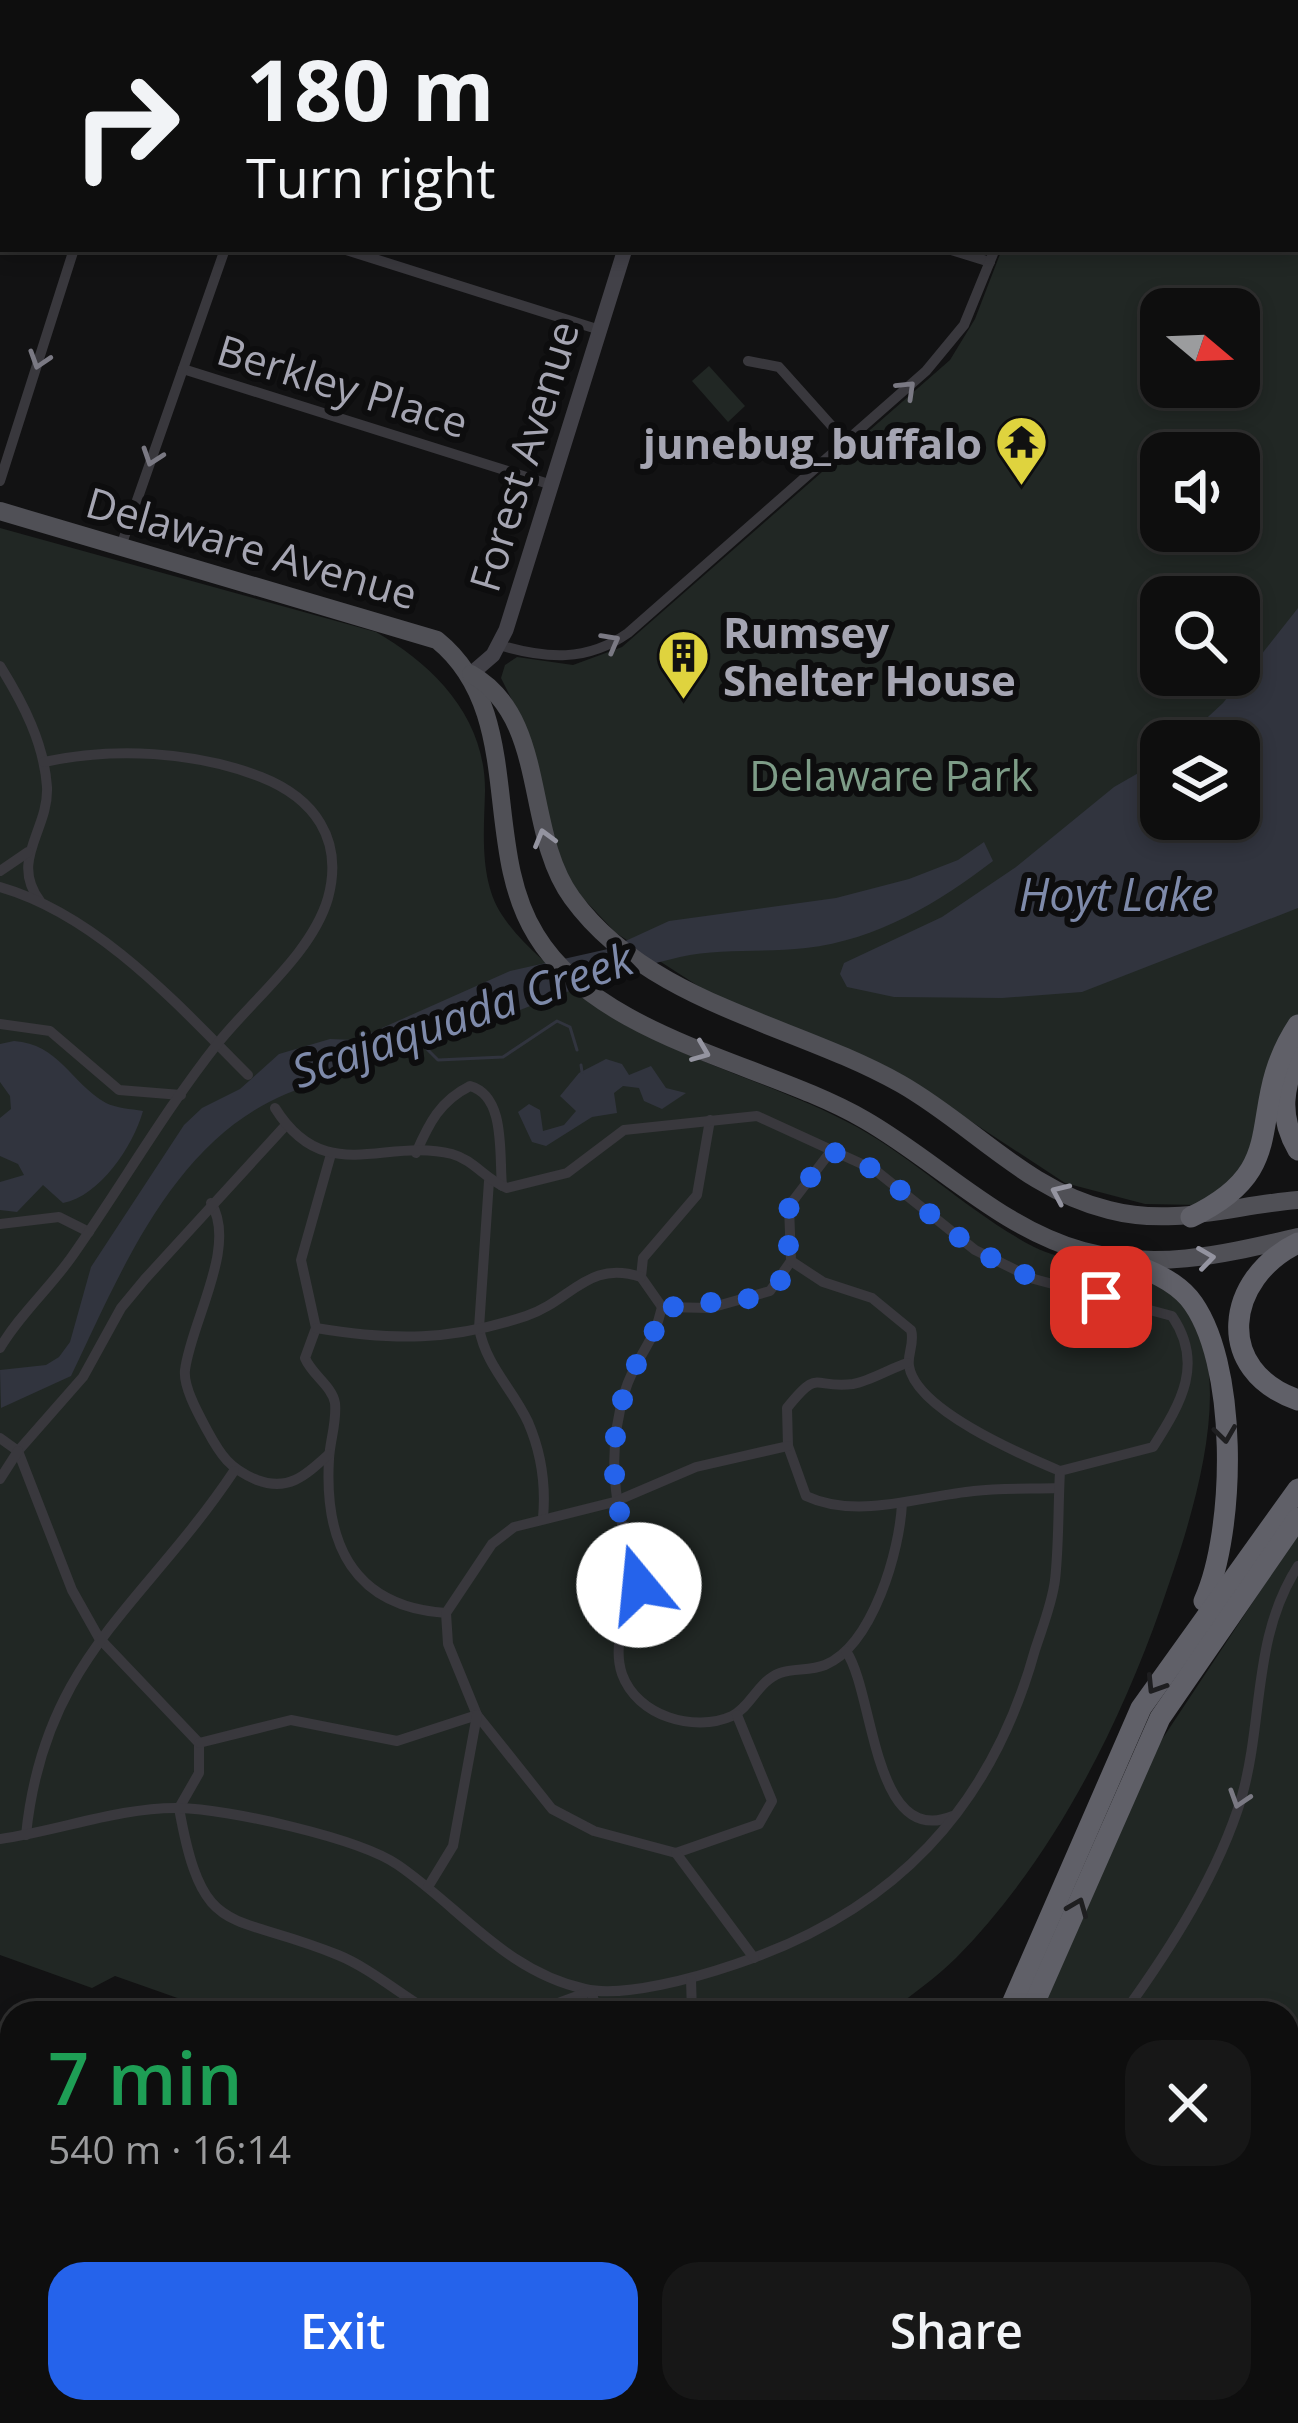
<!DOCTYPE html>
<meta charset="utf-8">
<style>
:root{--surface:#0e0e0e;--page:#171717;--text:#f1f3f6;--muted:#9b9c9e;--line:#2e2e2e;--accent:#2563eb}
body{margin:0;font-family:"Open Sans",sans-serif;background:var(--page);color:var(--text);height:100vh;display:flex;flex-direction:column;font-size:45px;white-space:nowrap}
*{box-sizing:border-box;margin:0}
p{font-size:39px;color:var(--muted)}
.icon{flex:none;width:66px;height:66px;fill:none;stroke:currentColor;stroke-width:2;stroke-linecap:round;stroke-linejoin:round}
.map{position:relative;flex:1;overflow:hidden}
.details{position:absolute;left:0px;top:2001px;width:1299px;height:423px;display:flex;flex-direction:column;background:var(--surface);border-radius:36px 36px 0 0;box-shadow:0 6px 18px #0003,0 0 0 3px var(--line)}
.details>*{flex:none}
.top-card{position:absolute;left:0px;top:0px;width:1299px;height:252px;box-shadow:0 6px 18px #0003,0 0 0 3px var(--line);background:#0e0e0e;color:var(--text);overflow:hidden}
.needle{width:78px;rotate:109deg}
.controls{position:absolute;left:1140px;top:288px;display:grid;gap:24px}
.controls a{display:grid;place-items:center;width:120px;height:120px;border-radius:24px;background:var(--surface);box-shadow:0 6px 18px #0003,0 0 0 3px var(--line);font-size:60px}
.pin{position:absolute;display:grid;place-items:center;width:102px;height:102px;color:#fff;margin:-51px;border-radius:24px;box-shadow:0 6px 18px #0006}
.me{position:absolute;width:132px;margin:-66px;rotate:343deg;stroke-linejoin:round;filter:drop-shadow(0 0 9px #0008)}
.turn{display:flex;align-items:center;gap:42px;height:252px;padding:0 48px;font-size:54px}
.turn .icon{width:156px;height:156px;stroke-width:2.5}
.turn b{display:block;font-size:84px;line-height:102px}
.round{display:grid;place-items:center;flex:none;width:126px;height:126px;border-radius:36px;background:var(--page)}
.headline{display:flex;align-items:center;justify-content:space-between;height:204px;padding:0 48px}
h1{font-size:72px;font-weight:600;line-height:90px;color:#1e9e55}
.button{display:flex;gap:24px;margin-top:auto;padding:24px 48px}
.button a{flex:1;height:138px;border-radius:36px;background:var(--accent);color:#fff;font-size:48px;font-weight:600;line-height:138px;text-align:center}
.button a+a{background:var(--page);color:var(--text)}
.map>svg:first-child{display:block}
.green{fill:#212724;fill-rule:evenodd}
.water{fill:#31343e}
.lines{fill:none;stroke-linecap:round;stroke-linejoin:round}
.stream{stroke:#31343e;stroke-width:3}
.street{stroke:#39383d;stroke-width:10}
.secondary{stroke:#424148;stroke-width:15}
.primary{stroke:#505056;stroke-width:18}
.highway{stroke:#606068;stroke-width:21}
.oneway{stroke:#7a7983}
.oneway2{stroke:#9494a0}
.oneway3{stroke:#1e1e20}
.route{stroke:#2563eb;stroke-width:21;stroke-dasharray:0 37.8}
.labels{text-anchor:middle;dominant-baseline:central;stroke-width:12;stroke-linejoin:round;paint-order:stroke}
.street-label{font-size:42px;fill:#a5a5b2;stroke:#0d0d0e}
.poi-label{font-size:42px;font-weight:bold;fill:#a5a5b2;stroke:#0d0d0e;text-anchor:end}
.park-label{font-size:42px;fill:#7d9c87;stroke:#0d0d0e}
.water-label{font-size:45px;font-style:italic;fill:#7e8aaa;stroke:#0d0d0e}
</style>
<div class="map">
<svg width="1298" height="2423" viewBox="0 0 1298 2423">
<rect width="100%" height="100%" fill="#121213"/>
<g class="green">
<path d="M1298,46v970l-39,144 -61,45 -53,-1 -80,-21 -169,-111 -187,-79 -93,-60 -37,-39 -24,-40 -41,-150 -13,-26 4,-13 12,-8 56,8 49,-18 328,-287 25,-41 27,-70h294zM1161,309h78v78h-78zM1161,453h78v78h-78zM1161,597h78v78h-78zM1161,741h78v78h-78z"/>
<polygon points="709,366 745,406 728,422 692,381"/>
<path d="M0,528l376,104c59,34 110,86 109,160 -1,39 -6,88 17,123 18,28 51,54 76,75 82,69 188,87 279,137 62,35 114,87 177,120 43,21 100,15 138,46 78,64 16,236 -11,314 -44,125 -111,256 -205,351 -20,20 -45,37 -68,55h-668l-105,-37 -23,12 -92,-33z"/>
<polygon points="1298,1534 1298,2423 344,2423 346,2412 1287,2412 1287,2013 1041,2013 1147,1762"/>
</g>
<g class="water">
<polygon points="1298,608 1298,908 1082,992 1002,998 894,997 847,987 840,974 844,963 942,917 1016,867 1114,787 1161,760 1161,819 1239,819 1239,741 1182,741 1223,703"/>
<path d="M984,842l9,19c-55,42 -116,79 -187,87 -40,5 -86,0 -126,9 -83,19 -160,54 -239,84 -51,20 -105,32 -155,53 -114,48 -165,178 -215,282l-70,32 -1,-38 46,-5 13,-8 11,-15 21,-75 93,-142 18,-17 38,-19 39,-35 51,-15 25,1 155,-69 98,-22 61,-28 167,-23 73,-19 49,-19z"/>
<path d="M14,1041c45,3 56,41 92,62 10,5 25,6 37,8 -10,35 -43,85 -80,92l-20,-18 -26,27 -17,-2v-28l24,-7 -6,-11 -18,-8v-38l11,-9 -1,-13 -10,-14v-38z"/>
<polygon points="606,1059 622,1064 629,1075 651,1066 666,1088 686,1093 662,1109 644,1101 639,1088 623,1086 614,1093 617,1113 592,1117 546,1146 532,1142 518,1112 529,1104 540,1110 543,1131 564,1125 576,1111 560,1096 579,1073"/>
</g>
<g class="lines">
<g class="stream">
<polyline points="425,1047 438,1060 503,1057 557,1021 570,1027 577,1050"/>
<polyline points="581,1065 582,1072"/>
</g>
<g class="street">
<polyline points="169,0 178,3"/>
<polyline points="1124,0 1132,3"/>
<polyline points="153,3 154,0"/>
<polyline points="313,3 314,0"/>
<polyline points="1296,58 1298,59"/>
<polyline points="343,249 600,330"/>
<polyline points="948,249 990,262"/>
<polyline points="748,361 779,367 847,443"/>
<polyline points="183,369 552,485"/>
<polyline points="0,481 74,249"/>
<polyline points="121,546 225,249"/>
<path d="M499,645c47,14 88,17 129,-12l298,-262 38,-46 31,-76"/>
<path d="M0,666c23,37 44,77 47,121 2,43 -38,73 -7,114"/>
<polyline points="0,871 28,852"/>
<path d="M0,887c98,28 178,118 248,188"/>
<polyline points="0,1024 50,1031 119,1090 181,1095"/>
<polyline points="710,1120 697,1195 643,1258 641,1277 662,1307 710,1308 770,1291 791,1261 789,1206 831,1151"/>
<path d="M416,1153c13,-30 24,-52 54,-67 36,10 29,68 32,100"/>
<path d="M331,1154l-30,106 15,68 -11,30c7,17 27,28 30,45 2,19 -5,37 -6,56 -5,85 25,148 117,154"/>
<path d="M489,1181l-10,147c7,38 33,60 49,94 13,30 18,63 15,96"/>
<path d="M211,1203c27,43 -20,119 -26,167 -2,17 14,45 22,60 14,26 23,39 50,50 32,12 49,-5 72,-26"/>
<polyline points="0,1224 59,1217 89,1232"/>
<path d="M791,1261l32,21 49,16 39,32c4,13 -4,24 -2,36 7,44 113,89 151,105"/>
<path d="M662,1307c-8,37 -27,51 -37,84 -22,73 -7,125 14,194 -13,26 -27,59 -17,89 15,42 72,59 110,42 19,-9 26,-35 48,-43 14,-5 30,-2 45,-8 48,-20 75,-115 77,-162"/>
<path d="M316,1328c78,13 134,13 210,-12 45,-15 62,-57 115,-39"/>
<path d="M0,1348c19,-33 51,-61 73,-93 49,-70 92,-145 145,-212 35,-44 94,-90 110,-145 16,-59 -14,-100 -67,-121 -66,-26 -148,-30 -217,-15"/>
<path d="M907,1363c-16,5 -37,18 -54,21 -41,5 -33,-17 -66,24l1,38 18,50c51,24 115,0 168,-5 28,-3 57,-2 85,-3"/>
<polyline points="0,1438 18,1451 83,1377 121,1308 145,1279 286,1125"/>
<path d="M18,1451l54,139 27,48 100,105v30l-20,35c24,134 49,102 159,147 32,13 63,40 94,58"/>
<polyline points="0,1479 18,1451"/>
<path d="M846,1651c29,42 26,198 107,165"/>
<polyline points="737,1715 772,1801 759,1824 676,1853 594,1831 552,1809 477,1715 448,1644 446,1613 492,1544 514,1527 614,1502 696,1467 788,1446"/>
<polyline points="199,1743 291,1720 397,1741 477,1715"/>
<path d="M26,1835c18,-177 118,-229 208,-364"/>
<path d="M0,1839c58,-8 120,-32 179,-31 49,1 180,30 219,57 64,44 107,106 187,124 39,9 113,-12 151,-25 157,-52 255,-155 299,-314 7,-22 17,-46 20,-70 4,-35 3,-73 5,-109l93,-24c29,-45 51,-84 19,-131l-138,-37 -59,-29 -100,-80 -118,-54 -133,14 -57,43 -60,15c-21,-8 -33,-28 -55,-34 -68,-17 -127,34 -177,-46"/>
<polyline points="676,1853 754,1958"/>
<polyline points="428,1887 453,1846 477,1715"/>
<polyline points="691,1979 692,2013"/>
<polyline points="531,2013 591,1991 598,2013"/>
<path d="M1124,2013c47,-65 95,-140 118,-217 22,-79 10,-158 56,-230"/>
<polyline points="160,2423 176,2412"/>
<polyline points="425,2423 453,2415 484,2423"/>
<polyline points="592,2423 609,2412"/>
<polyline points="644,2423 644,2412"/>
</g>
<g class="secondary">
<polyline points="1015,0 1024,3"/>
<polyline points="703,3 704,0"/>
<polyline points="1296,92 1298,93"/>
<polyline points="471,674 493,655 506,630 625,249"/>
<polyline points="302,2412 307,2423"/>
<polyline points="314,2412 323,2423"/>
</g>
<g class="primary">
<path d="M0,511l437,129c89,72 43,205 99,295 63,104 231,128 329,185 73,42 135,108 218,131 75,20 141,3 215,-14"/>
<path d="M471,674c78,44 52,157 101,224 77,106 221,125 329,186 72,41 125,106 208,126 65,17 125,-5 189,-10"/>
</g>
<g class="highway">
<path d="M1298,1052c-15,35 -20,64 0,98"/>
<path d="M1191,1217c107,-51 50,-105 107,-192"/>
<path d="M1298,1243c-73,35 -85,128 0,157"/>
<path d="M1117,1258c25,10 54,19 72,40 50,61 47,233 15,303"/>
<polyline points="1008,2013 1141,1708 1298,1489"/>
<polyline points="1030,2013 1160,1718 1298,1518"/>
<polyline points="201,2423 220,2412"/>
<polyline points="246,2423 268,2412"/>
<polyline points="340,2423 342,2412"/>
</g>
</g>
<defs><path id="oneway-chevron" d="M-2-3.5L2.5 0L-2 3.5" fill="none" stroke-width="1.6" stroke-linecap="round" stroke-linejoin="round" transform="scale(3)"/></defs>
<g class="oneway">
<use href="#oneway-chevron" transform="translate(39 360) rotate(108)"/>
<use href="#oneway-chevron" transform="translate(907 389) rotate(-44)"/>
<use href="#oneway-chevron" transform="translate(152 457) rotate(109)"/>
<use href="#oneway-chevron" transform="translate(611 642) rotate(-29)"/>
<use href="#oneway-chevron" transform="translate(1239 1799) rotate(108)"/>
</g>
<g class="oneway2">
<use href="#oneway-chevron" transform="translate(544 838) rotate(-106)"/>
<use href="#oneway-chevron" transform="translate(701 1052) rotate(22)"/>
<use href="#oneway-chevron" transform="translate(1060 1193) rotate(-156)"/>
<use href="#oneway-chevron" transform="translate(1206 1258) rotate(-8)"/>
</g>
<g class="oneway3">
<use href="#oneway-chevron" transform="translate(1225 1434) rotate(82)"/>
<use href="#oneway-chevron" transform="translate(1155 1685) rotate(122)"/>
<use href="#oneway-chevron" transform="translate(1078 1907) rotate(-68)"/>
</g>
<g class="lines">
<path class="route" d="M639,1585c-21,-70 -36,-121 -14,-194 10,-33 29,-46 37,-85 34,4 60,-10 91,-7 67,-33 18,-57 38,-95 10,-18 29,-36 40,-53l44,19 100,80 59,29 67,18"/>
</g>
<defs>
<symbol id="temple-pin" viewBox="-11 -11 22 30"><path d="M0 17L-7.5 6A9.5 9.5 0 1 1 7.5 6Z" fill="#dfd33e" stroke="#0d0d0e"/><path d="M0-6L5-2H3V0L6.5 2.5H4V6H1.5V3h-3V6H-4V2.5H-6.5L-3 0V-2H-5Z" fill="#111"/></symbol>
<symbol id="building-pin" viewBox="-11 -11 22 30"><path d="M0 17L-7.5 6A9.5 9.5 0 1 1 7.5 6Z" fill="#dfd33e" stroke="#0d0d0e"/><path d="M-4-6H4V6H1V3H-1V6H-4ZM-2.5-4.3h1.7v1.8h-1.7ZM.8-4.3h1.7v1.8H.8ZM-2.5-1h1.7V.8h-1.7ZM.8-1h1.7V.8H.8Z" fill="#111"/></symbol>
</defs>
<g fill-rule="evenodd">
<use href="#temple-pin" x="992" y="412" width="59" height="81"/>
<use href="#building-pin" x="654" y="626" width="59" height="81"/>
</g>
<g class="labels">
<g class="street-label">
<text transform="translate(343 385) rotate(17)">Berkley Place</text>
<text transform="translate(523 456) rotate(-73)">Forest Avenue</text>
<text transform="translate(252 547) rotate(16)">Delaware Avenue</text>
</g>
<g class="poi-label">
<text x="982" y="442">junebug_buffalo</text>
<text x="723" y="631" text-anchor="start">Rumsey<tspan x="723" dy="48">Shelter House</tspan></text>
</g>
<g class="park-label">
<text x="891" y="774">Delaware Park</text>
</g>
<g class="water-label">
<text x="1116" y="893">Hoyt Lake</text>
<text transform="translate(462 1014) rotate(-19)">Scajaquada Creek</text>
</g>
</g>
</svg>
<div class="controls">
<a><svg class="needle" viewBox="-14 -14 28 28"><path d="M0-13l5 13h-10z" fill="#e53935"/><path d="M0 13l5-13h-10z" fill="#9b9c9e"/></svg></a>
<a><svg class="icon" aria-label="sound" viewBox="0 0 24 24"><path d="M4 9h4l5-4v14l-5-4H4zM17 9q2 3 0 6"/></svg></a>
<a><svg class="icon" aria-label="search" viewBox="0 0 24 24"><circle cx="10" cy="10" r="6"/><path d="M15 15l6 6"/></svg></a>
<a><svg class="icon" aria-label="layers" viewBox="0 0 24 24"><path d="M12 4l9 5-9 5-9-5zM3 14l9 5 9-5"/></svg></a>
</div>
<div class="pin" style="left:1101px;top:1297px;background:#d93025"><svg class="icon" aria-label="arrive" viewBox="0 0 24 24"><path d="M6 21V4h12l-3 4 3 4H6"/></svg></div>
<svg class="me" style="left:639px;top:1585px" viewBox="-20 -20 40 40"><circle r="19" fill="#fff"/><path d="M0-13L10 11 0 6-10 11z" fill="#2563eb"/></svg>
<div class="top-card">
<div class="turn"><svg class="icon" aria-label="right" viewBox="0 0 24 24"><path d="M7 20v-9h11M14 6l5 5-5 5"/></svg><div><b>180 m</b>Turn right</div></div>
</div>
<section class="details">
<div class="headline"><div><h1>7 min</h1><p>540 m · 16:14</p></div><a class="round"><svg class="icon" aria-label="close" viewBox="0 0 24 24"><path d="M6 6l12 12M18 6L6 18"/></svg></a></div>
<div class="button"><a>Exit</a><a>Share</a></div>
</section>
</div>
